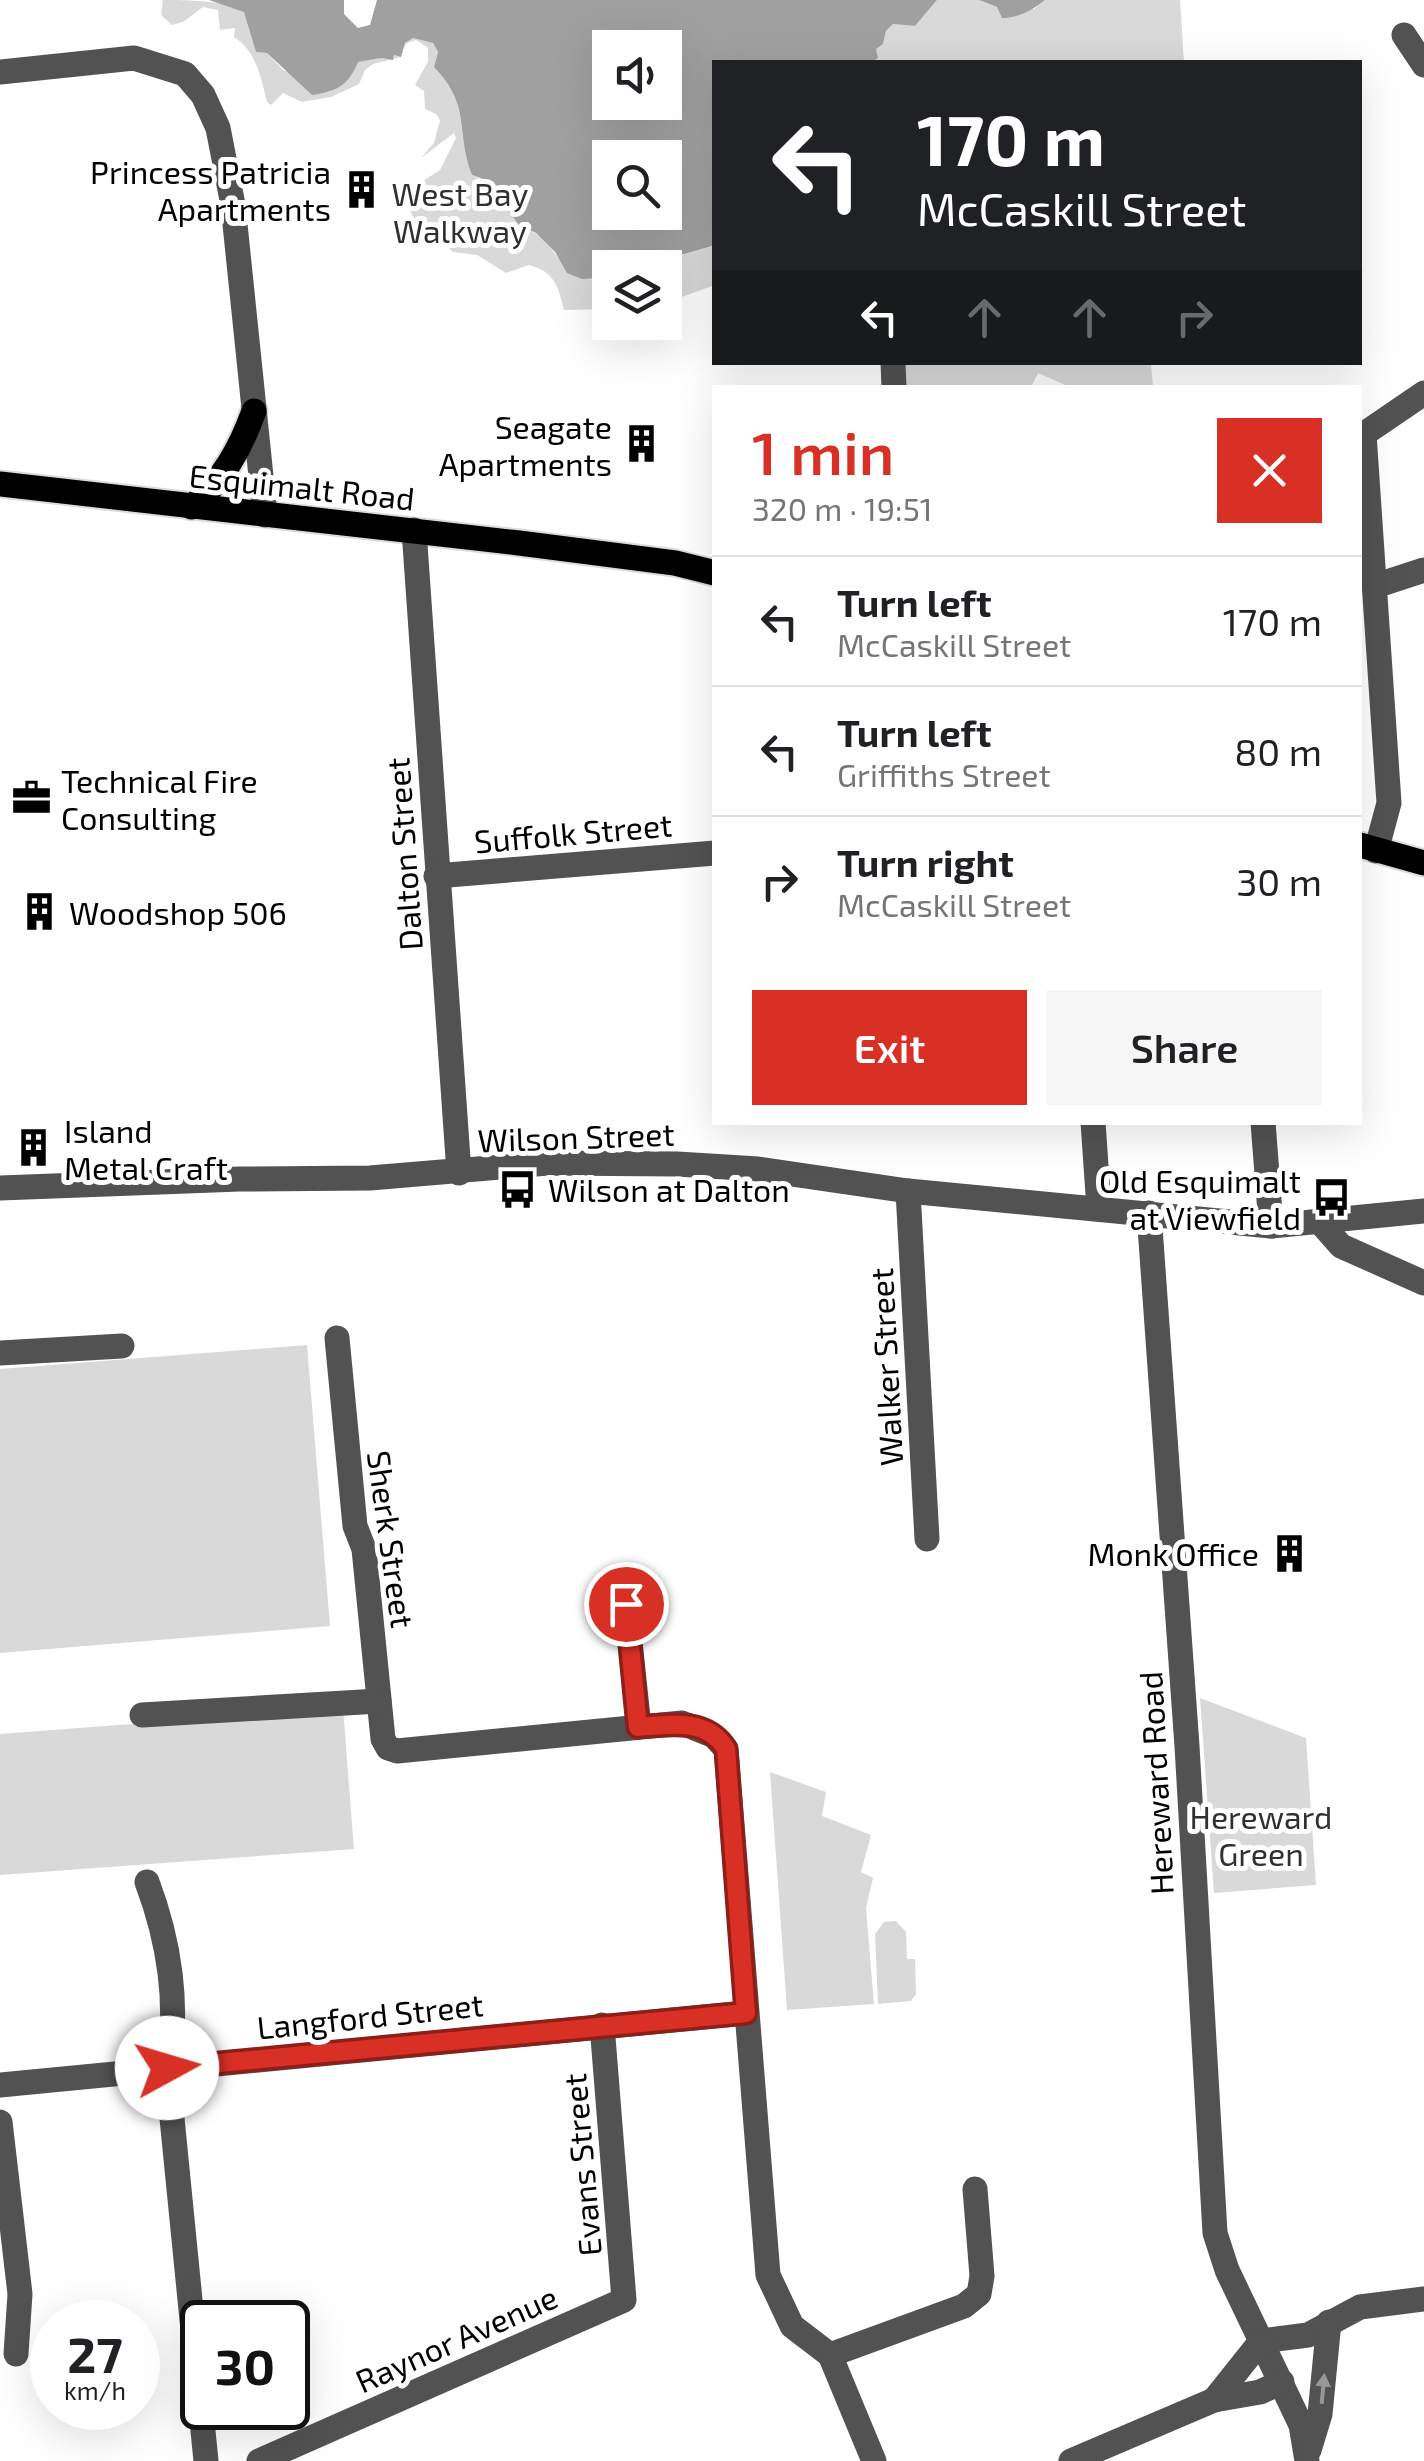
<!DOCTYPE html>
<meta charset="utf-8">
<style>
:root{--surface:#fff;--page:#f6f6f6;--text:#202124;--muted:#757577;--line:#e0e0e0;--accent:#d93025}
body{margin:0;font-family:"Exo 2",sans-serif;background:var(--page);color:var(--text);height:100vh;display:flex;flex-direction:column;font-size:38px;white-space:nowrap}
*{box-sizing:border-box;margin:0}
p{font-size:32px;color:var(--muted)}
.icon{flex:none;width:55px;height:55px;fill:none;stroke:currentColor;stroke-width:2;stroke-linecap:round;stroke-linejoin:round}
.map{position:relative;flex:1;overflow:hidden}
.details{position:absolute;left:712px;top:385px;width:650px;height:740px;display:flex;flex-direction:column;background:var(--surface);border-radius:0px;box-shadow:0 10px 40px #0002}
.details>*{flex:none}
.banner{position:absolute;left:712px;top:60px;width:650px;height:305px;border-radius:0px;box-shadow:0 10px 40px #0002;background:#202124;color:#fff;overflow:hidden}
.fabs{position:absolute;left:592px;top:30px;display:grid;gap:20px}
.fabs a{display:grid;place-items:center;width:90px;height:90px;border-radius:0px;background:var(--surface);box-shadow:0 10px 40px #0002;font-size:50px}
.speed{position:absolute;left:30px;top:2300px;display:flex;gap:20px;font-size:50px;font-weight:700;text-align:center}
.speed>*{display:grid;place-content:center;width:130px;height:130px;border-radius:50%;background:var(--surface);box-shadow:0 10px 40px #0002;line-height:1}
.speed small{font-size:25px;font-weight:400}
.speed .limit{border:5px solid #111;border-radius:15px;background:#fff;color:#111}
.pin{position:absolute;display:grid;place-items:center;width:85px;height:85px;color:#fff;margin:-42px;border:5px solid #fff;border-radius:50%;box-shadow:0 2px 10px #0007}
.me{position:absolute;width:110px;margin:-55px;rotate:84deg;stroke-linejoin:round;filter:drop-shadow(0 0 8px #0008)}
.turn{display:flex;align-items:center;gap:35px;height:210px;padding:0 40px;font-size:45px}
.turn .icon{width:130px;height:130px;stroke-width:2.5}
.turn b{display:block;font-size:70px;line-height:85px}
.lanes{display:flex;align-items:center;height:95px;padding:0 40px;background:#0003;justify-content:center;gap:50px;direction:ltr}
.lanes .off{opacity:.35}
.round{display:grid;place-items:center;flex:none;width:105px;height:105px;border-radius:0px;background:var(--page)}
.head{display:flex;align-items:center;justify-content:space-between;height:170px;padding:0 40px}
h1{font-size:60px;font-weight:600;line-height:75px;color:var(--accent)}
.button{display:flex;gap:20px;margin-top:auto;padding:20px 40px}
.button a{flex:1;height:115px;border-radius:0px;background:var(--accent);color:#fff;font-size:40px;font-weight:600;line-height:115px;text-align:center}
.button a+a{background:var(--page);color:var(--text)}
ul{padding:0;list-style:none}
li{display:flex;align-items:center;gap:30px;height:130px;padding:0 40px;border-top:2px solid var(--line)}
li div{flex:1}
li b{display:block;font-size:38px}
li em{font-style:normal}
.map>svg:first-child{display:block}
.green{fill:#d9d9d9}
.water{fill:#a0a0a0;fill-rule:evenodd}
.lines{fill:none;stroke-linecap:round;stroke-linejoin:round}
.major-casing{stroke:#dbdbdb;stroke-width:29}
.minor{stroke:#525252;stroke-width:25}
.major{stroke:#000;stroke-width:25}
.oneway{fill:#979797}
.route-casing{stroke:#8d1f18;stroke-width:25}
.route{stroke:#d93025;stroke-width:18}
.labels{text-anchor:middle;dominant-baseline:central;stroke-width:10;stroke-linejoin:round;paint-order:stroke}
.poi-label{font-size:32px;fill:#000;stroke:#fff;text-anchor:end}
.park-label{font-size:32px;fill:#303030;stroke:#fff}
.street-label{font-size:32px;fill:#000;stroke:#fff}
</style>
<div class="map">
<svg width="1424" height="2461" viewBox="0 0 1424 2461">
<rect width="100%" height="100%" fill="#fff"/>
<g class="green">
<path d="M163,0c21,0 66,0 81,12 8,9 9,29 12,40l11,1 17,18 97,-13 12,2 1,-5 7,2 -28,7 -8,6 -6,14 -28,13 -29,5 -19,-9 -12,12 -4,-3c-6,-25 -11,-51 -33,-65l1,-9 -15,2 -2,-20 -15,-3 -20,15 -11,3 -11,-10z"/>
<polygon points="937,0 979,0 997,7 1034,9 1045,0 1180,0 1184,62 872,62 878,58 875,49 883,44 886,31 893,24 915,26"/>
<path d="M413,38l20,5 5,9 -4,15c38,40 21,62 38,108 19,8 30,29 43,45 7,8 18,10 26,18 27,26 24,47 69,40v31l-46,1c-6,-24 -9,-38 -35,-45l-23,8 -29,-18 -24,-3 -40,-35 -10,-23 37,-24 16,-32 -2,-5 -33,25 13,-15 6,-23 -4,-6 -11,-5 -1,-18 -9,-6 13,-23v-14l-12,-8 -9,3 -5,7 3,-7z"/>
<polygon points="715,245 715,285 665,303 665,268 641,268"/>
<polygon points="897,363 1151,363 1153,387 1070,387 1038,373 1031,387 899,387"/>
<polygon points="307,1345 330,1626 0,1653 0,1369"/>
<polygon points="1200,1698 1306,1738 1316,1885 1214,1893"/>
<polygon points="343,1708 354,1849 0,1875 0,1734"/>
<polygon points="770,1772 826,1792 822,1816 871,1835 861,1872 873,1878 866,1908 874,2004 787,2010"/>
<polygon points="896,1921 906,1932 907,1959 915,1959 916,1994 911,2001 878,2004 875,1934 884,1922"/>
</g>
<g class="water">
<path d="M209,0h135v14l14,14 12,-3 7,-25h560l-22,26 -22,-2 -7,7 -3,13 -7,5 2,9 -6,4h-157v183l-74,22 -31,1v10l-28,1 -15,-6 -12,-21 -19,-19 -17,-8 -36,-46 -11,-4c-17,-46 0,-68 -38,-108l4,-15 -5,-9 -20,-5 -8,5 -4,14 -7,-2 -1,5 -12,-2 -23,4c-10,24 -21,29 -46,33l-45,-42 -11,-1 -12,-40zM610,48h55v54h-55zM610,158h55v54h-55z"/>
<path d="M979,0h66c-12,10 -27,18 -43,18l-5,-11z"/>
</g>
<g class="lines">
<defs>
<g id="major">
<polyline points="0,484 519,543 675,563 715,573"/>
<path d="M192,507c31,-28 48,-57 62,-96"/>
<polyline points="1360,845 1424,863"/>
</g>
</defs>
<use href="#major" class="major-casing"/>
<g class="minor">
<polyline points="1404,35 1424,65"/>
<polyline points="0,72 134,58 185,74 203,95 218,128 233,205 265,515"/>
<polyline points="893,362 894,388"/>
<polyline points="414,530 459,1173"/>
<polyline points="1375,586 1424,570"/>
<polyline points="1376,851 1389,803 1364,434 1424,393"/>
<polyline points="436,876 715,853"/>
<polyline points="1093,1122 1099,1209"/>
<polyline points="1263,1122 1271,1226"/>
<polyline points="0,1188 240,1179 370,1178 548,1163 677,1164 758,1169 908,1191 1271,1226 1424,1211"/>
<polyline points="908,1191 927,1539"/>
<polyline points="1149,1213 1187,1746 1215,2233 1227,2270 1301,2425 1307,2461"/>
<polyline points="1318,1220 1341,1246 1424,1283"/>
<polyline points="337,1338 355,1526 364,1549 383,1739 388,1748 397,1751 682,1723 714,1736 726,1749 768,2275 792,2326 830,2355 874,2461"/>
<polyline points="0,1353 122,1346"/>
<polyline points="626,1604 639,1727"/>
<polyline points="142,1715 379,1701"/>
<path d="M147,1882c22,58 33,125 20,186l39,393"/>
<polyline points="0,2085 746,2013"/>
<polyline points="0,2122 20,2294 16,2354"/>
<polyline points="1261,2341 1308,2335 1360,2307 1424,2299"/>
<polyline points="830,2355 964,2306 979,2294 982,2276 975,2189"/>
<polyline points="1214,2400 1261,2341"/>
<polyline points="1309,2450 1320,2414 1329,2322"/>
<polyline points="259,2461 624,2300 602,2025"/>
<polyline points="1071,2461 1214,2400 1260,2392 1282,2382"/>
</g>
<use href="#major" class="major"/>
</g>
<defs><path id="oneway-solid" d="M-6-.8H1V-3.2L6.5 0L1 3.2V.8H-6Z" transform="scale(2.5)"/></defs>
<use class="oneway" href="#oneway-solid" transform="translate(1323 2389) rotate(-85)"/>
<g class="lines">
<defs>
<path id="route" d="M167,2068l579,-55 -20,-264c-19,-31 -56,-25 -88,-22l-12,-123"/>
</defs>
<use href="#route" class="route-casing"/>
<use href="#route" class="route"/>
</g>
<defs>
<symbol id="building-bare" viewBox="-9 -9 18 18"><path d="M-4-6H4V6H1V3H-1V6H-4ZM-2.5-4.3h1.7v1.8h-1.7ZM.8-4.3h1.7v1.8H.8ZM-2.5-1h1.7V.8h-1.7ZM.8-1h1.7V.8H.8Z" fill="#000" stroke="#fff" stroke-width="2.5" paint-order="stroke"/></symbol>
<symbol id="office-bare" viewBox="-9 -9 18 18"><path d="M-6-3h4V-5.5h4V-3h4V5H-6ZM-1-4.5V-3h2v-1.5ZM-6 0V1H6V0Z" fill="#000" stroke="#fff" stroke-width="2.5" paint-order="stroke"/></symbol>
<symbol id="bus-bare" viewBox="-9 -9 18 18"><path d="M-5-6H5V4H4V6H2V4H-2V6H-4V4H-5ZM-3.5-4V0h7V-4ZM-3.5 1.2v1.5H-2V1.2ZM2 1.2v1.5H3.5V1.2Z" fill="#000" stroke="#fff" stroke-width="2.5" paint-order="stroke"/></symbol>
</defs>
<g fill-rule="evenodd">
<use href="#building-bare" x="334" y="162" width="55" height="55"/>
<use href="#building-bare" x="614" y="416" width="55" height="55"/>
<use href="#office-bare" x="4" y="770" width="55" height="55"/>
<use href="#building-bare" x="12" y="884" width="55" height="55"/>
<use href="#building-bare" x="6" y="1120" width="55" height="55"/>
<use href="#bus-bare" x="490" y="1162" width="55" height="55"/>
<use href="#bus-bare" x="1304" y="1170" width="55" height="55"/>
<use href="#building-bare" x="1262" y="1526" width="55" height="55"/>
</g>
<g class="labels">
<g class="poi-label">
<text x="331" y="171">Princess Patricia<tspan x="331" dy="37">Apartments</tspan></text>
<text x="612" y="426">Seagate<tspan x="612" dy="37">Apartments</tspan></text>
<text x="61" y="780" text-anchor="start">Technical Fire<tspan x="61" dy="37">Consulting</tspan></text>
<text x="69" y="912" text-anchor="start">Woodshop 506</text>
<text x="64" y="1130" text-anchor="start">Island<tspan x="64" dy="37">Metal Craft</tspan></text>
<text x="1301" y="1180">Old Esquimalt<tspan x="1301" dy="37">at Viewfield</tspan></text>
<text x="548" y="1189" text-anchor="start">Wilson at Dalton</text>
<text x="1259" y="1553">Monk Office</text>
</g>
<g class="park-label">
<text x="460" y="193">West Bay<tspan x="460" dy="37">Walkway</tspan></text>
<text x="1261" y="1816">Hereward<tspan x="1261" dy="37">Green</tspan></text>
</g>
<g class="street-label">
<text transform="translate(302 486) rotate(6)">Esquimalt Road</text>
<text transform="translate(573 832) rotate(-5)">Suffolk Street</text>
<text transform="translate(403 854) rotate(-94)">Dalton Street</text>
<text transform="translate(576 1136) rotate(-2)">Wilson Street</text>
<text transform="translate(885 1367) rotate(-93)">Walker Street</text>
<text transform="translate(392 1539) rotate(82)">Sherk Street</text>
<text transform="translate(1155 1783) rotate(-93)">Hereward Road</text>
<text transform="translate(370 2015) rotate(-6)">Langford Street</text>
<text transform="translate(581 2165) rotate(-95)">Evans Street</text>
<text transform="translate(456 2338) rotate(-24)">Raynor Avenue</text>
</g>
</g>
</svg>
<div class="fabs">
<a><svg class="icon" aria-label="sound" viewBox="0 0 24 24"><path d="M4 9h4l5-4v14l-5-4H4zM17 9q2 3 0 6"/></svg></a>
<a><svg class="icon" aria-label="search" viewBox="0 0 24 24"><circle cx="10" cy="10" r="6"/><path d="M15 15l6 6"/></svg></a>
<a><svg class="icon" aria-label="layers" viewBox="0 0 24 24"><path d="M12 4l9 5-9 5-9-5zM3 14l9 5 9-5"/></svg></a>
</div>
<div class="speed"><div>27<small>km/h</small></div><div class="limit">30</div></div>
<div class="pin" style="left:626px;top:1604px;background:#d93025"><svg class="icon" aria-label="arrive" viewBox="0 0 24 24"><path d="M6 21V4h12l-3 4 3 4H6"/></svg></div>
<svg class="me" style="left:167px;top:2068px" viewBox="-20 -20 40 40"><circle r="19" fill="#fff"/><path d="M0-13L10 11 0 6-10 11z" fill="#d93025"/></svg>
<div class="banner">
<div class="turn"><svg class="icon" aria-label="left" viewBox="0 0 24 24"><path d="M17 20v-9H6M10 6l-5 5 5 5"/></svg><div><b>170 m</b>McCaskill Street</div></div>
<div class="lanes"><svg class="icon" aria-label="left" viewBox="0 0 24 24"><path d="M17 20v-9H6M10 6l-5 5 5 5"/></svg><svg class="icon off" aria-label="ahead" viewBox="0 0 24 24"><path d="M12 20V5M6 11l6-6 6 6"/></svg><svg class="icon off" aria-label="ahead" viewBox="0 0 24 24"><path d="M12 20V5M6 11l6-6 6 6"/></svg><svg class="icon off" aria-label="right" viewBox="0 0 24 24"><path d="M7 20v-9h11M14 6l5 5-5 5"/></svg></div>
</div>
<section class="details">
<div class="head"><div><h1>1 min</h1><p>320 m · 19:51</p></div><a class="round" style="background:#d93025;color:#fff"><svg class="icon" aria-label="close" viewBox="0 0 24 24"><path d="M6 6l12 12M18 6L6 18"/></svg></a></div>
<ul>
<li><svg class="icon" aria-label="left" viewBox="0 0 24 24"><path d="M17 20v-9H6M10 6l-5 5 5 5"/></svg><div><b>Turn left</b><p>McCaskill Street</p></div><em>170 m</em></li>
<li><svg class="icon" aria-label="left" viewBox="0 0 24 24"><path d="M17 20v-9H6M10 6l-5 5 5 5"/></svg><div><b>Turn left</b><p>Griffiths Street</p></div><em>80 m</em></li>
<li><svg class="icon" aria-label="right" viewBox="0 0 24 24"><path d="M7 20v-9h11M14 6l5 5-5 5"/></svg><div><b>Turn right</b><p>McCaskill Street</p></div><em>30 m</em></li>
</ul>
<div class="button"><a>Exit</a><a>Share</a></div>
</section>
</div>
